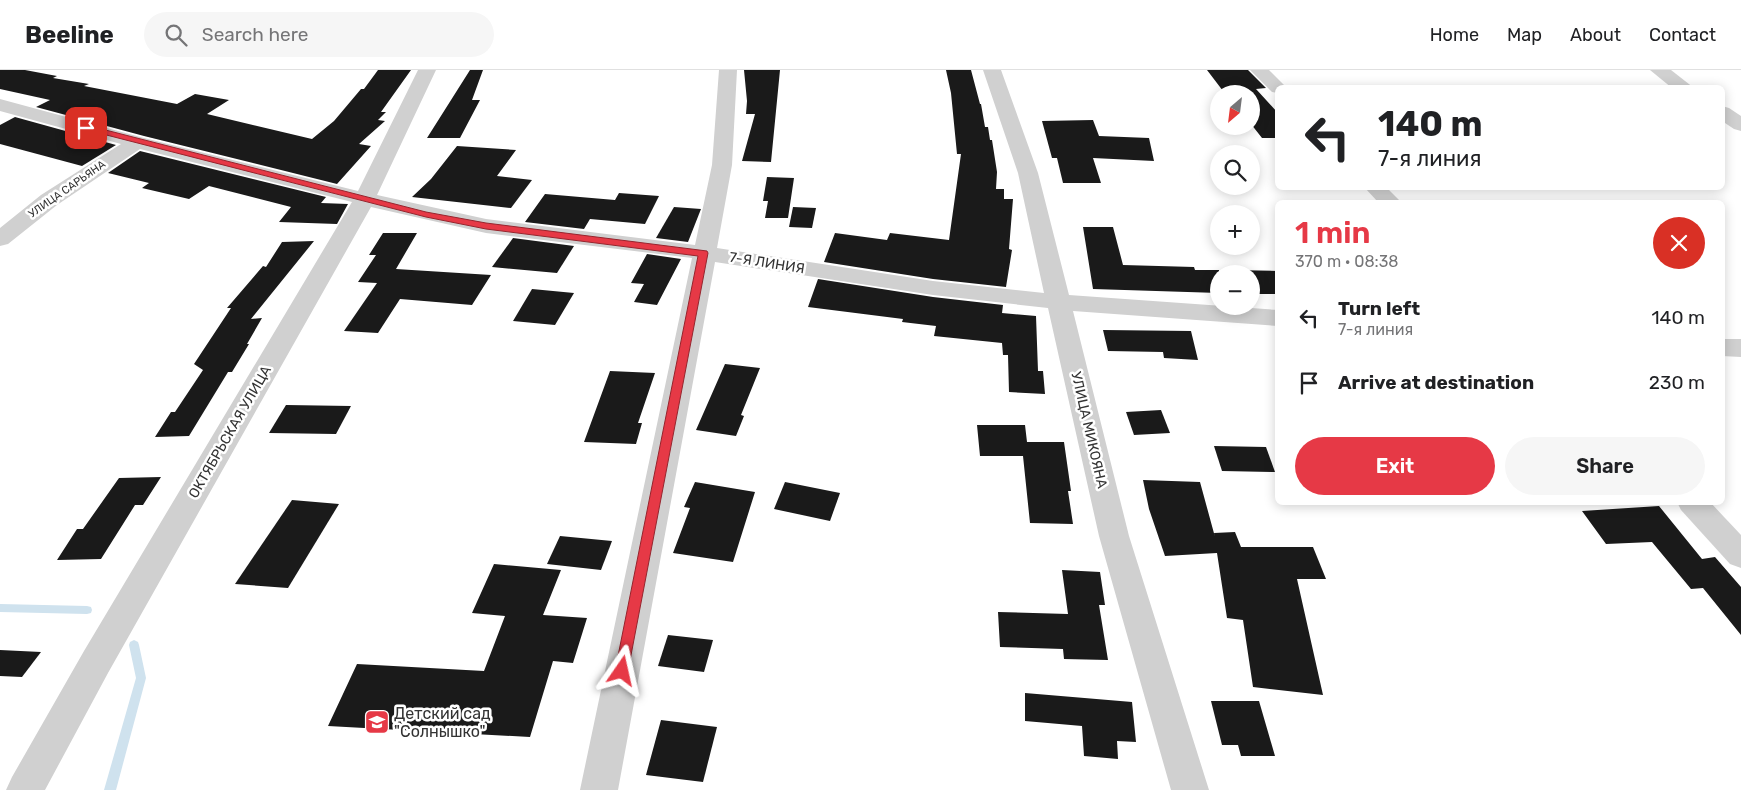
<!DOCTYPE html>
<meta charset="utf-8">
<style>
:root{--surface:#fff;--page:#f6f6f6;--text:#202124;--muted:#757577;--line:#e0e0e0;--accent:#e63946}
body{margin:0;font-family:Rubik,sans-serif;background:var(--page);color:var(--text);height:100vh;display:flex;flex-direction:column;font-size:19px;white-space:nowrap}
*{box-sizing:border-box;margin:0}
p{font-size:16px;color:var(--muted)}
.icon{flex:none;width:28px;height:28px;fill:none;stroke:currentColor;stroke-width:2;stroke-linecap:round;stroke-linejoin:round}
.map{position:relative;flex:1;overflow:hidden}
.drawer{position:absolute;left:1275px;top:130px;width:450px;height:305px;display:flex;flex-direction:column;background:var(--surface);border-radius:8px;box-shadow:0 2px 12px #0003}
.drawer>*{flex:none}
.hud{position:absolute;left:1275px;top:15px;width:450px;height:105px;border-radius:8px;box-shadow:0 2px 12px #0003;background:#fff;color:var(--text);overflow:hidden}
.needle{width:32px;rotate:208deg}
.controls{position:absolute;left:1210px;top:15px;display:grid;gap:10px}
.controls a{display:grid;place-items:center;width:50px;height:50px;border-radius:50%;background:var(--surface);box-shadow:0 2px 12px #0003;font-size:25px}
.pin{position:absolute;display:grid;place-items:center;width:42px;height:42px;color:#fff;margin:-21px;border-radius:10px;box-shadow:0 2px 8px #0006}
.me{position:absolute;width:55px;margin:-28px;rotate:11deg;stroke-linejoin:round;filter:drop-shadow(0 0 4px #0008)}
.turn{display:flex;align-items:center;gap:18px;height:105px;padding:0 20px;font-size:22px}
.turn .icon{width:65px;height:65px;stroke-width:2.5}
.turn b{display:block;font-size:35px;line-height:42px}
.round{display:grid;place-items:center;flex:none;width:52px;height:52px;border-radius:26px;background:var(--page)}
.headline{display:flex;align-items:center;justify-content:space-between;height:85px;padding:0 20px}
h1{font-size:30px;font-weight:600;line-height:38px;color:var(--accent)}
.button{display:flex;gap:10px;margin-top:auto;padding:10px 20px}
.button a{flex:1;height:58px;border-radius:30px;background:var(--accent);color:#fff;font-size:20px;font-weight:600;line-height:58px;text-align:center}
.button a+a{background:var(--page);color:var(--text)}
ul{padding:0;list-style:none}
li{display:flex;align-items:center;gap:15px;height:65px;padding:0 20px}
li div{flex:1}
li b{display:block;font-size:19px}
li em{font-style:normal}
header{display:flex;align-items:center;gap:30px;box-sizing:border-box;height:70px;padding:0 25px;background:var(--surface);border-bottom:1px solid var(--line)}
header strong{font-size:24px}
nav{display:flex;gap:28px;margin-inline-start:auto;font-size:18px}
.search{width:350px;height:45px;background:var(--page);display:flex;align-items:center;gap:12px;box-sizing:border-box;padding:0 18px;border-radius:28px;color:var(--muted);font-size:19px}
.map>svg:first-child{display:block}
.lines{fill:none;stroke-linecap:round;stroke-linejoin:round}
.stream{fill:#cfe2ee;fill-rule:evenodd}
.building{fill:#1a1a1a}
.street{fill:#d0d0d0;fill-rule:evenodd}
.route{fill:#e63946;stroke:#96252e}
.labels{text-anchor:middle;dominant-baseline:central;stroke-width:5;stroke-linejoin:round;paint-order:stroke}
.far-street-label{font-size:11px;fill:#333;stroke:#fff}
.street-label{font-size:14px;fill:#333;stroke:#fff}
.near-poi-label{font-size:16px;fill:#333;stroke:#fff;text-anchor:start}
</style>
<header>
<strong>Beeline</strong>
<div class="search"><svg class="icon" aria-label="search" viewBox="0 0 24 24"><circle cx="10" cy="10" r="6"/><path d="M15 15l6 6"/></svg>Search here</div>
<nav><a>Home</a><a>Map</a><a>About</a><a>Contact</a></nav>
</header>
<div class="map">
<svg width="1741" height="720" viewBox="0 0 1741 720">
<rect width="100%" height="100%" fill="#fff"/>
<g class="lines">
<g class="stream">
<polygon points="0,534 87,536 91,537 92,540 91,543 87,544 0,542"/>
<polygon points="134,570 138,572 139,575 146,608 116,720 104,720 136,608 129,575 130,572"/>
</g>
</g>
<g class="building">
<polygon points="0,0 25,0 57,6 53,8 89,14 84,16 177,34 195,24 229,30 207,44 312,69 334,51 361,19 364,19 378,0 411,0 381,42 386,42 378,50 385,51 359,74 371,76 337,114 144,66 36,37 50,30 0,19"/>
<polygon points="470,0 483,0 472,30 480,30 460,68 427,68"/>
<polygon points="744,0 780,0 771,92 742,91 755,44 746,44 747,31"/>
<polygon points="946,0 971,0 980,34 981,34 985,57 988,57 990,70 992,70 997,102 996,119 1004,119 1004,129 1013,129 1009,179 1012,180 1006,217 933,209 824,192 835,163 887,170 890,163 949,170 961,84 957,84 951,23"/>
<polygon points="1207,0 1248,0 1266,18 1256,19 1278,43 1278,68 1262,68 1251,54 1251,24 1231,24 1228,21 1223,21"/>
<polygon points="15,47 116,75 82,96 0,74 0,55"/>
<polygon points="1093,50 1099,66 1149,68 1154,91 1093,88 1101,113 1063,113 1057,88 1052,88 1042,51"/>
<polygon points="457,76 516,80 497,106 532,110 511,138 412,127 431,109"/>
<polygon points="140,81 326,127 321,133 348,134 337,154 279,152 291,137 209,116 189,129 142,118 149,113 108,103"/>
<polygon points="767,107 794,108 788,148 765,148 768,131 763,131"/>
<polygon points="619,123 659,126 645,154 590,149 584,159 525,152 545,124 615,130"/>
<polygon points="674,137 701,139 688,172 656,168"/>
<polygon points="793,137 816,138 812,158 789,157"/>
<polygon points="1083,157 1113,157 1123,195 1194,197 1195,200 1219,200 1219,223 1093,219"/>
<polygon points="383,163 417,163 396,199 491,205 472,235 400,229 378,263 344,261 377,213 358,212 376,185 369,185"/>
<polygon points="513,168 574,176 557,203 492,197"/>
<polygon points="314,171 251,249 262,248 247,274 249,274 232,302 228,302 189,366 155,367 171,342 175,342 203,300 194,294 231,238 227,238 263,196 266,197 282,172"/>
<polygon points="647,184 681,189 657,235 634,232 644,214 631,213"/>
<polygon points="1231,200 1278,201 1278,224 1251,224 1251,204 1232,204"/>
<polygon points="818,209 933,227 1003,235 1002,243 1036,246 1038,301 1043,301 1045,324 1009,322 1008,285 1003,285 1002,273 934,266 936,256 902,252 903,249 808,237"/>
<polygon points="532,219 574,223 555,255 513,251"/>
<polygon points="1103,260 1191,261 1198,290 1164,288 1163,282 1108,281"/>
<polygon points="725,294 760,298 741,345 744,346 736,366 696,360"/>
<polygon points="610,301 655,303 638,353 642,353 636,374 584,372"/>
<polygon points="286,335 351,336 336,364 269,363"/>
<polygon points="1161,340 1170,363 1134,365 1126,342"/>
<polygon points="977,355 1025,355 1027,372 1064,372 1071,421 1068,421 1073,454 1030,453 1023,386 980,386"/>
<polygon points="1214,376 1266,377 1275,402 1222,401"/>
<polygon points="161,407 143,435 135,435 101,489 57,490 77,459 83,459 119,408"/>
<polygon points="1143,410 1200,412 1215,467 1214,463 1235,462 1241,477 1313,477 1326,509 1297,509 1323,625 1253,617 1243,550 1227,548 1217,483 1165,486 1149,439"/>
<polygon points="695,412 755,422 733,492 673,483 690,438 684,437"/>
<polygon points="785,412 840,423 830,451 774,439"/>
<polygon points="292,430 339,434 288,518 235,514"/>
<polygon points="1659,436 1702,489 1715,487 1741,517 1741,565 1703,518 1691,519 1652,472 1606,474 1582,441"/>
<polygon points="560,466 612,471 601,500 547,494"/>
<polygon points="494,494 561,500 543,545 587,548 573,593 553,591 530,667 328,656 357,594 484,601 505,546 472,543"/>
<polygon points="1062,500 1100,502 1105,535 1099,535 1108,590 1064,589 1063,579 1000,577 998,542 1068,544"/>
<polygon points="668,565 713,570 704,602 658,596"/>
<polygon points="0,580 41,582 22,607 0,606"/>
<polygon points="1025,623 1132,632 1136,672 1117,671 1118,689 1084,686 1082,656 1025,651"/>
<polygon points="1211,631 1259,631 1275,686 1241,686 1238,675 1222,675"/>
<polygon points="661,650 717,657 703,712 646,705"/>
</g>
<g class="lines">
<g class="street">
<polygon points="418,0 436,0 377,125 486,149 695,175 712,95 719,0 737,0 732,95 717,178 933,211 1044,223 1018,103 983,0 1001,0 1038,103 1069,225 1278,240 1278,256 1073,241 1129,466 1209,720 1171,720 1099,466 1048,238 933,225 715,192 618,720 580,720 692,188 486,163 371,137 108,603 45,720 6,720 12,707 84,581 352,132 140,79 57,135 8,174 0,176 0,158 41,125 121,74 0,41 0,29 144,68 358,121"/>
<polygon points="1250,0 1269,0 1287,18 1278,18 1278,23 1272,22"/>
<polygon points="1650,0 1671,0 1694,18 1672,18"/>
<polygon points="1722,36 1729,38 1741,46 1741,61 1734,59 1722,51"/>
<polygon points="1365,118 1387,118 1401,132 1378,132"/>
<polygon points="1722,269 1741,269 1741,287 1722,286"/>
<polygon points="1677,432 1710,432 1741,465 1741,498 1730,494 1681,440"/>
</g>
</g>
<polygon class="route" points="86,55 426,142 486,153 707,181 708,183 627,606 622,608 617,606 615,601 698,186 486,159 426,147 83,59 83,56"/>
<defs>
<symbol id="school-square" viewBox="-11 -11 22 22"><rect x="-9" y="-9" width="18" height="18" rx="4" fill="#e63946" stroke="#fff"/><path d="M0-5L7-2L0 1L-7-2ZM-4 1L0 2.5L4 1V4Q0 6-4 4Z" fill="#fff"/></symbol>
</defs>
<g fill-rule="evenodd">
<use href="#school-square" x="363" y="638" width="28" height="28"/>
</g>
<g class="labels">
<g class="far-street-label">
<text transform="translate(67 119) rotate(-35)">УЛИЦА САРЬЯНА</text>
</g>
<g class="street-label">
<text transform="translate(767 193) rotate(9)">7-Я ЛИНИЯ</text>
<text transform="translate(1089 360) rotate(77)">УЛИЦА МИКОЯНА</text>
<text transform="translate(230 362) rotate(-60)">ОКТЯБРЬСКАЯ УЛИЦА</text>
</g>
<g class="near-poi-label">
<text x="394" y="643">Детский сад<tspan x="394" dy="18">"Солнышко"</tspan></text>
</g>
</g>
</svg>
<div class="controls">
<a><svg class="needle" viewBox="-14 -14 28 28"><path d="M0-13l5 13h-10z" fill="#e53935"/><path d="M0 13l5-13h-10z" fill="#757577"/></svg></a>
<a><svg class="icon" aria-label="search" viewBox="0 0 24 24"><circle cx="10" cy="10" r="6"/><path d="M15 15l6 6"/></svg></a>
<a>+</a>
<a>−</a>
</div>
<div class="pin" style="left:86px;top:58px;background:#d93025"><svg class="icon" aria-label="arrive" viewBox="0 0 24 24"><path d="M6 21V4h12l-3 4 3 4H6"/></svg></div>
<svg class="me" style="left:622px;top:601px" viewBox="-20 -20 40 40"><path d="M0-17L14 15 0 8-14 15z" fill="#e63946" stroke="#fff" stroke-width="4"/></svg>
<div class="hud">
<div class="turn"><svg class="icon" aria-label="left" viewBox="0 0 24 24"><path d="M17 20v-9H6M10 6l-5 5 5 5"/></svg><div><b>140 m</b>7-я линия</div></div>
</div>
<section class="drawer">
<div class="headline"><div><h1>1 min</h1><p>370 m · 08:38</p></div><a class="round" style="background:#d93025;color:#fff"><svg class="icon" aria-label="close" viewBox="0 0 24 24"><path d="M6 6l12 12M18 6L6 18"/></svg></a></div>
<ul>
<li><svg class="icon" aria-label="left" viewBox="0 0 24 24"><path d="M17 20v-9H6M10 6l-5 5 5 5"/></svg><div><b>Turn left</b><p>7-я линия</p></div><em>140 m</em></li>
<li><svg class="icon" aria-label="arrive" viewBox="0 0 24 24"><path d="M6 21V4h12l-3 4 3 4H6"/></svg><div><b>Arrive at destination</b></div><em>230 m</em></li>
</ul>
<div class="button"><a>Exit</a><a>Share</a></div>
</section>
</div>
